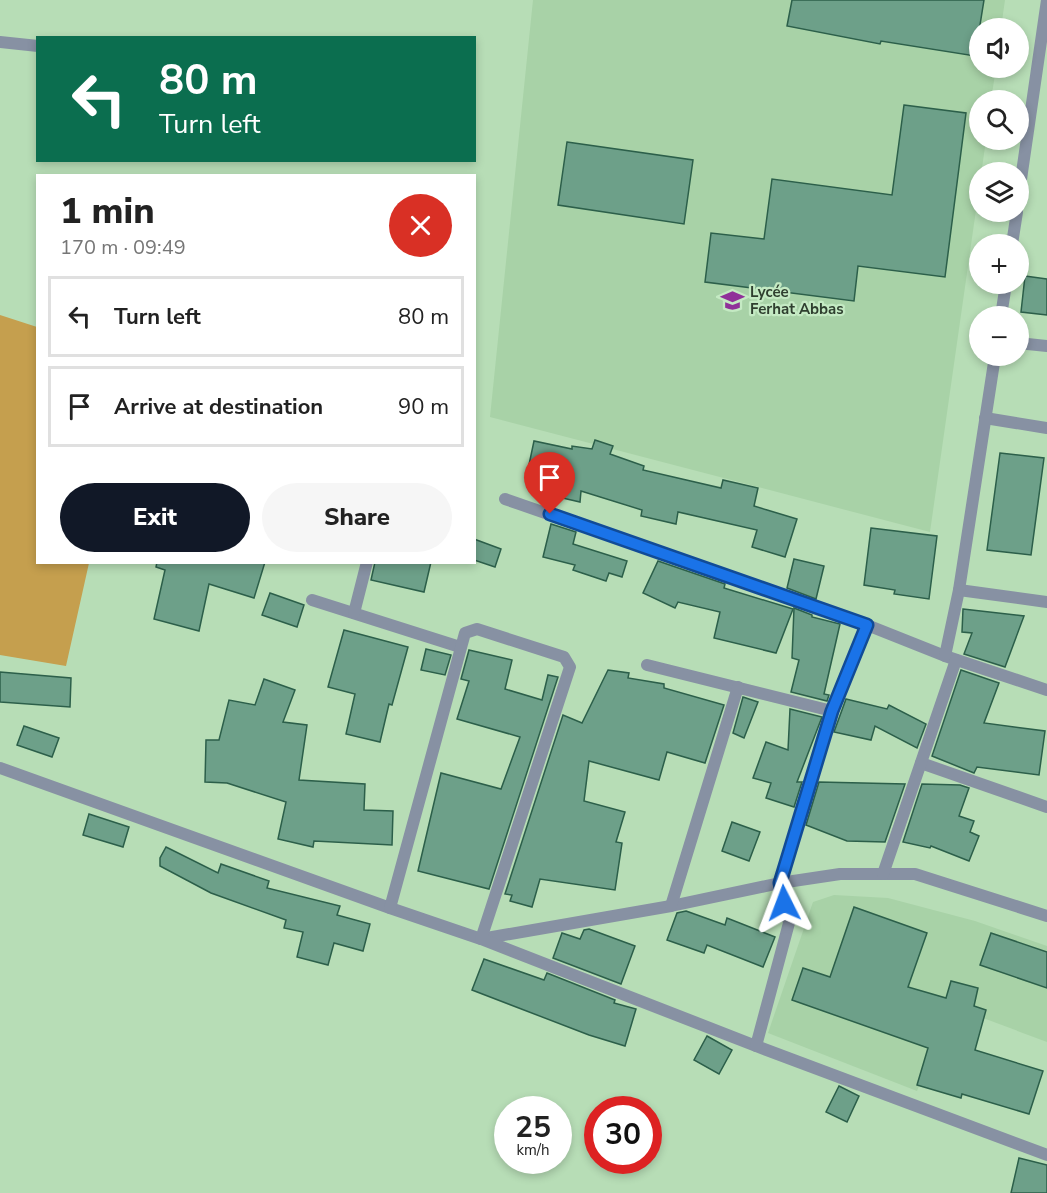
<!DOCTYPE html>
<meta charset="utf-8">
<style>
:root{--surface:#fff;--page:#f6f6f6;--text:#222;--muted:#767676;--line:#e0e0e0;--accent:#111827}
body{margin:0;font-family:"Nunito Sans",sans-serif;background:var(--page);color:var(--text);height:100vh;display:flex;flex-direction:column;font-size:22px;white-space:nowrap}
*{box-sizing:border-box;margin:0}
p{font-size:20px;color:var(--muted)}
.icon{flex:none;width:33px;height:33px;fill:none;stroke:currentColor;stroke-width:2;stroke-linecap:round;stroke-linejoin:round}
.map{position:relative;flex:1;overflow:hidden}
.drawer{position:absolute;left:36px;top:174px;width:440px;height:390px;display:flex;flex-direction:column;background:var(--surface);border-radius:0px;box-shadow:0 3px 9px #0003}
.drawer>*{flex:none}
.top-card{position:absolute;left:36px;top:36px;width:440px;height:126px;border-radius:0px;box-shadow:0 3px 9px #0003;background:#0b6e4f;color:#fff;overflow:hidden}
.buttons{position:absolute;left:969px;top:18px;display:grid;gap:12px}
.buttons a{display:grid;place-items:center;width:60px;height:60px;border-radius:50%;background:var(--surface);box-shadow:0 3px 9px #0003;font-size:30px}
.speed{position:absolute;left:494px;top:1096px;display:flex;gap:12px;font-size:30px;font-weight:700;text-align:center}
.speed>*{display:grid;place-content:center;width:78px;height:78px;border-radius:50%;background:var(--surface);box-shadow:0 3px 9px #0003;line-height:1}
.speed small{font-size:15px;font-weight:400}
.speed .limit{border:9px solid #d22;background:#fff;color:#111}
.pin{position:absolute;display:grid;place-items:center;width:51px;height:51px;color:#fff;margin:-62px -26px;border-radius:50% 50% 50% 0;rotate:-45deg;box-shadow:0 0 6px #0007}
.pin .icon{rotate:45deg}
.me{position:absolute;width:66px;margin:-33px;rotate:357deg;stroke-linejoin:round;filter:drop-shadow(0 0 4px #0008)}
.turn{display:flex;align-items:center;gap:21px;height:126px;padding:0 24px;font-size:27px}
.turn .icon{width:78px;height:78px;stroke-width:2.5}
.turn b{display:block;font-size:42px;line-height:51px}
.round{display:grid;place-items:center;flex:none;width:63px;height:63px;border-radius:32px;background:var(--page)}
.summary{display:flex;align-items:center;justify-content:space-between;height:102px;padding:0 24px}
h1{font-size:36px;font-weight:800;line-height:45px}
.cta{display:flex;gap:12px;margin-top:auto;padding:12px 24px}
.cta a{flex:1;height:69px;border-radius:36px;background:var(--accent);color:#fff;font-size:24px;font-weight:800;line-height:69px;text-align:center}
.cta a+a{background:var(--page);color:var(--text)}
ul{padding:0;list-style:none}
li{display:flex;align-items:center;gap:18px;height:81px;margin:0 12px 9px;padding:0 12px;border:3px solid var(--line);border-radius:0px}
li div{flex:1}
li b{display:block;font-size:22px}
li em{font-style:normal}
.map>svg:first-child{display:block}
.built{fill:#a8d2a7}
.green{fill:#c59f4e}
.building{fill:#6da089;stroke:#2c5f4a;stroke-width:1.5}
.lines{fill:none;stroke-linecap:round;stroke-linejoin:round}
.street{stroke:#8791a3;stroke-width:12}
.route-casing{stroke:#114b97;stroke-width:15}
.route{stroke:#1a73e8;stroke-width:10}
.labels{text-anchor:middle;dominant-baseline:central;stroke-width:4.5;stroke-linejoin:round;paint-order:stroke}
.poi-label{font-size:15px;font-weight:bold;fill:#2f3f2f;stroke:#c4eac3;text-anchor:start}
</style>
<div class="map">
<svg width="1047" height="1193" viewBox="0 0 1047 1193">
<rect width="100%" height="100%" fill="#b7ddb6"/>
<g class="built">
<polygon points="533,0 1005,0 1001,28 980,28 980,68 996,68 991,100 980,100 980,140 986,140 930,532 490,417"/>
<polygon points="834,895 888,898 975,921 1047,946 1047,1042 951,1006 917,1091 768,1033 813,902"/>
</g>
<polygon class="green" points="0,315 37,327 38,562 89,563 66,666 0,655"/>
<g class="building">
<polygon points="792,0 984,0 975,56 881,41 880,44 787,26"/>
<polygon points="904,105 966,113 945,277 858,266 854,301 705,282 711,233 764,239 772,179 892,195"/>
<polygon points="567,142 693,160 684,224 558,205"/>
<polygon points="1025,276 1047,279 1047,315 1021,312"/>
<polygon points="595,440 613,446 610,454 644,466 643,470 721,488 723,480 758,488 754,506 797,519 785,557 752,547 757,530 678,512 676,524 641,516 642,510 581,491 580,502 558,497 561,487 526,479 534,441 572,449 572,446 592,449"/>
<polygon points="1000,453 1044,458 1031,555 987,550"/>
<polygon points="551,524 576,532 573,544 627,561 622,577 609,573 606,581 573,570 575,565 543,557"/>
<polygon points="871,528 937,536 929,599 894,594 895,590 864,585"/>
<polygon points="474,539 501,549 495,567 474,560"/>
<polygon points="794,559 824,566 816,599 787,588"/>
<polygon points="658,561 725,584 724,588 793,609 776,653 714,638 720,612 678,602 675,608 643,593"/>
<polygon points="157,562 265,562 254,598 209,584 199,631 154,619 165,570 156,567"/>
<polygon points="375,562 431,562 424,592 371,580"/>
<polygon points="270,593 304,605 297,627 262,615"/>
<polygon points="794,608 812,615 812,617 840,624 824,694 829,695 827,701 791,692 799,660 792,658"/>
<polygon points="963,609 1024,616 1005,667 964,654 972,633 962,632"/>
<polygon points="344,630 408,647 392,705 389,704 380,742 346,734 355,694 328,687"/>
<polygon points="426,649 451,655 445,675 421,670"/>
<polygon points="469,650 512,660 505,689 542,700 548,675 558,677 489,889 418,871 441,773 501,789 520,737 457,719 469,681 461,679"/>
<polygon points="608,670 629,673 628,678 664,684 664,688 724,705 705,763 667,752 659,780 589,761 584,801 625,812 616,842 622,843 615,890 540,879 532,907 510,901 512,895 505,894 563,715 582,723"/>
<polygon points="961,670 999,683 984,723 1045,731 1039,775 977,767 974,773 932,756"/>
<polygon points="0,672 71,678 70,707 0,702"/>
<polygon points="264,679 295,690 283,722 307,725 299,780 365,784 364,810 393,811 392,845 314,841 313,847 278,839 286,802 227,783 205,782 206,740 219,740 229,700 255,705"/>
<polygon points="743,697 758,702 744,738 733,733"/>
<polygon points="846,699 887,709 889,705 926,724 917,748 875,726 871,740 834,732"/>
<polygon points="790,709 822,717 797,782 802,782 794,807 766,798 771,783 753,778 766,742 788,750"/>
<polygon points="24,726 59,738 52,757 17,745"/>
<polygon points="819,782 905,784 885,842 847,841 806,825"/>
<polygon points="922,784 960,785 969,788 959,816 974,821 970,832 979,836 969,861 931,846 930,848 903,842"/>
<polygon points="89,814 129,827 123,847 83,835"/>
<polygon points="732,822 760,832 749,861 722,851"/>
<polygon points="166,847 218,873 221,864 269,881 267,888 340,906 337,915 370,924 363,951 334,943 328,965 297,957 303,932 284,928 286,920 211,893 160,866 160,858"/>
<polygon points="854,907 927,933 908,987 946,998 951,981 978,988 974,1006 986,1010 975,1050 1043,1071 1029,1114 962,1094 961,1098 917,1085 928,1048 792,1000 803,968 830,977"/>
<polygon points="686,911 725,925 727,918 775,937 763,967 707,945 704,953 667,940 677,913"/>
<polygon points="589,929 635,946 621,984 553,958 562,933 580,939 584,930"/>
<polygon points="991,933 1047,952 1047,988 980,965"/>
<polygon points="484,959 544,980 547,973 615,1000 614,1003 636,1009 625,1046 589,1035 472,990"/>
<polygon points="707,1036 732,1050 719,1074 694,1060"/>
<polygon points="839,1086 859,1096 847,1122 826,1112"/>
<polygon points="1019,1158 1047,1165 1047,1193 1011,1193"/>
</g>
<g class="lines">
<g class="street">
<polyline points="0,42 38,46"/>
<polyline points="1018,200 1047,0"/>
<polyline points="1012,244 1017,212"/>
<polyline points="1001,316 1006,284"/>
<polyline points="1018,343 1047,346"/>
<polyline points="985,418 1047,428"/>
<polyline points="505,499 867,625 945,656 1047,690"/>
<polyline points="959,590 1047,602"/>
<polyline points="312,600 460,647"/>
<polyline points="354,613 367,562"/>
<polyline points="945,656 959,590 995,356"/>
<polyline points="647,665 832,711 867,625"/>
<polyline points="921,763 1047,807"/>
<polyline points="0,768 390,908 481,939 671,906 780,883 840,874 915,874 1047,916"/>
<polyline points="883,874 956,660"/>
<polyline points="671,906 738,687"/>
<polyline points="390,908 465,633 477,629 564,657 570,667 481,939 756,1046 1047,1155"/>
<polyline points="756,1046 789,923 780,883 832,711"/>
</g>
</g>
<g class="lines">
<defs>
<polyline id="route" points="550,514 867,625 832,711 780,883 784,903"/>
</defs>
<use href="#route" class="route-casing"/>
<use href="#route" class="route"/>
</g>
<defs>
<symbol id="school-bare" viewBox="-9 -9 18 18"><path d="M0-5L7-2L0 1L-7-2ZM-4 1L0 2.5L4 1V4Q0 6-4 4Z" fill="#903199" stroke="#c4eac3" stroke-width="2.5" paint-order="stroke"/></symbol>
</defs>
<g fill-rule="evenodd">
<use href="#school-bare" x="716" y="284" width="33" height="33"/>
</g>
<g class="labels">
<g class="poi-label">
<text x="750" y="292">Lycée<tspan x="750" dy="17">Ferhat Abbas</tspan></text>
</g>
</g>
</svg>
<div class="buttons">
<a><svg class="icon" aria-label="sound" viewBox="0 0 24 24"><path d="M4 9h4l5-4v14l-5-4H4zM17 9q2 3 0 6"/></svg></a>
<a><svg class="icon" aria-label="search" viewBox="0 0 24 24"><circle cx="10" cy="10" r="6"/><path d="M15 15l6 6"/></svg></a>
<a><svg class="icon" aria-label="layers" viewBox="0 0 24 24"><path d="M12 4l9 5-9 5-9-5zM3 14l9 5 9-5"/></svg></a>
<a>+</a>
<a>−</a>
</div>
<div class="speed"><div>25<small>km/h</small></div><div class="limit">30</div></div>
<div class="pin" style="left:550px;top:514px;background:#d93025"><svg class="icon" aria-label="arrive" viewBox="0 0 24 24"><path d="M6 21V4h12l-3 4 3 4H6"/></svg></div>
<svg class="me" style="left:784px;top:903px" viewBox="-20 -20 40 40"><path d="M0-17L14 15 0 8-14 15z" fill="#1a73e8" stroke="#fff" stroke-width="4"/></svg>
<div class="top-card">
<div class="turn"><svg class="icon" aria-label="left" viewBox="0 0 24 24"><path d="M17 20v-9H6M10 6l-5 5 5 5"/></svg><div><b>80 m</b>Turn left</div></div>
</div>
<section class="drawer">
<div class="summary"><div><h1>1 min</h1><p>170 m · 09:49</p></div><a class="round" style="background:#d93025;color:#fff"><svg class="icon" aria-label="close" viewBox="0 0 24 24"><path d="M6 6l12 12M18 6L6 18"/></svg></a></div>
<ul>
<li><svg class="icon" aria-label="left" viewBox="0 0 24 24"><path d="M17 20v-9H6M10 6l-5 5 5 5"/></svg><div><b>Turn left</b></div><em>80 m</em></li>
<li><svg class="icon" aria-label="arrive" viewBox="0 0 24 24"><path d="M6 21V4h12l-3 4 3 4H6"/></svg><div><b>Arrive at destination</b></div><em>90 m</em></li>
</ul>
<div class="cta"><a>Exit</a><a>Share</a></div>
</section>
</div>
